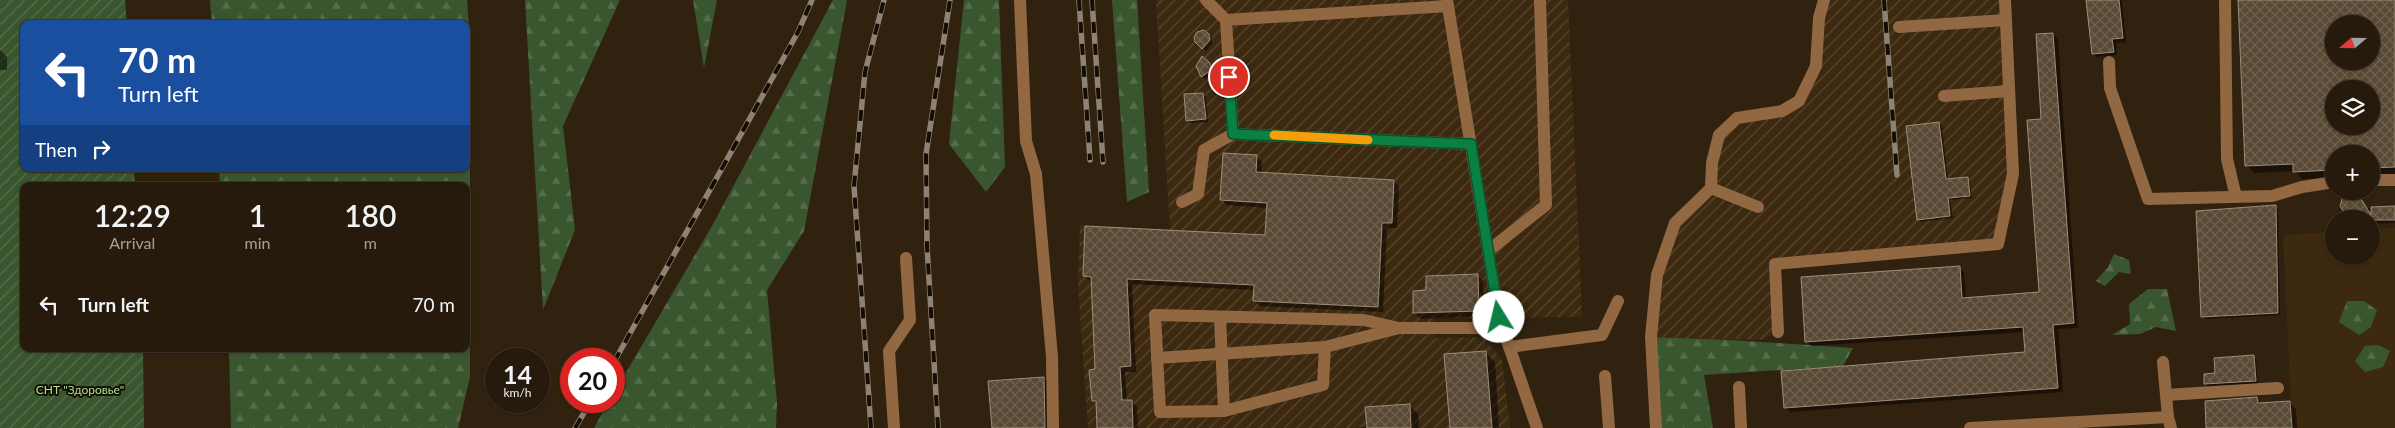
<!DOCTYPE html>
<meta charset="utf-8">
<style>
:root{--surface:#251a0b;--page:#312719;--text:#f1f3f6;--muted:#a3a19d;--line:#42382c}
body{margin:0;font-family:Lato,sans-serif;background:var(--page);color:var(--text);height:100vh;display:flex;flex-direction:column;font-size:19px;white-space:nowrap}
*{box-sizing:border-box;margin:0}
p{font-size:16px;color:var(--muted)}
.icon{flex:none;width:28px;height:28px;fill:none;stroke:currentColor;stroke-width:2;stroke-linecap:round;stroke-linejoin:round}
.map{position:relative;flex:1;overflow:hidden}
.details{position:absolute;left:20px;top:182px;width:450px;height:170px;display:flex;flex-direction:column;background:var(--surface);border-radius:10px;box-shadow:0 1px 4px #0004,0 0 0 1px var(--line)}
.details>*{flex:none}
.hud{position:absolute;left:20px;top:20px;width:450px;height:152px;border-radius:10px;box-shadow:0 1px 4px #0004,0 0 0 1px var(--line);background:#1a4fa0;color:#fff;overflow:hidden}
.needle{width:32px;rotate:250deg}
.buttons{position:absolute;left:2325px;top:15px;display:grid;gap:10px}
.buttons a{display:grid;place-items:center;width:55px;height:55px;border-radius:50%;background:var(--surface);box-shadow:0 1px 4px #0004,0 0 0 1px var(--line);font-size:25px}
.speed{position:absolute;left:485px;top:348px;display:flex;gap:10px;font-size:25px;font-weight:700;text-align:center}
.speed>*{display:grid;place-content:center;width:65px;height:65px;border-radius:50%;background:var(--surface);box-shadow:0 1px 4px #0004,0 0 0 1px var(--line);line-height:1}
.speed small{font-size:12px;font-weight:400}
.speed .limit{border:8px solid #d22;background:#fff;color:#111}
.pin{position:absolute;display:grid;place-items:center;width:42px;height:42px;color:#fff;margin:-21px;border:2px solid #fff;border-radius:50%;box-shadow:0 1px 5px #0007}
.me{position:absolute;width:55px;margin:-28px;rotate:351deg;stroke-linejoin:round;filter:drop-shadow(0 0 4px #0008)}
.turn{display:flex;align-items:center;gap:18px;height:105px;padding:0 15px;font-size:22px}
.turn .icon{width:65px;height:65px;stroke-width:2.5}
.turn b{display:block;font-size:35px;line-height:42px}
.then{display:flex;align-items:center;height:48px;padding:0 15px;background:#0003;gap:10px;font-size:19px}
.eta{display:flex;justify-content:space-evenly;align-items:center;height:85px;text-align:center}
.eta b{font-size:30px;font-weight:600;line-height:35px}
ul{padding:0;list-style:none}
li{display:flex;align-items:center;gap:15px;height:75px;padding:0 15px}
li div{flex:1}
li b{display:block;font-size:19px}
li em{font-style:normal}
.map>svg:first-child{display:block}
.built{fill:#3c2910}
.industrial{fill:url(#industrial-furrows)}
.forest{fill:url(#forest-firs)}
.garden{fill:url(#garden-furrows)}
.shadow{fill:#0007;fill-rule:evenodd}
.building{fill:url(#building-cross-hatch);stroke:#9f8d77;fill-rule:evenodd}
.lines{fill:none;stroke-linecap:round;stroke-linejoin:round}
.minor{stroke:#926842;stroke-width:12}
.rail-casing{stroke:#8e8273;stroke-width:5.5}
.rail{stroke:#140d06;stroke-width:4;stroke-dasharray:11;stroke-linecap:butt}
.route-casing{stroke:#07532c;stroke-width:12}
.route{stroke:#0b8043;stroke-width:9}
.slow{stroke:#f59e0b;stroke-width:9}
.labels{text-anchor:middle;dominant-baseline:central;stroke-width:4;stroke-linejoin:round;paint-order:stroke}
.park-label{font-size:12px;fill:#a3e488;stroke:#140d06}
</style>
<div class="map">
<svg width="2395" height="428" viewBox="0 0 2395 428">
<defs>
<pattern id="industrial-furrows" width="10" height="10" patternUnits="userSpaceOnUse" patternTransform="scale(1.25)"><rect width="10" height="10" fill="#3c2910"/><path d="M-1 1l2-2M0 10L10 0M9 11l2-2" fill="none" stroke="#584731"/></pattern>
<pattern id="forest-firs" width="22" height="20" patternUnits="userSpaceOnUse" patternTransform="scale(1.25)"><rect width="22" height="20" fill="#3a562f"/><path d="M5 1l3.5 6h-7zM16 11l3.5 6h-7z" fill="#566d4c"/></pattern>
<pattern id="garden-furrows" width="10" height="10" patternUnits="userSpaceOnUse" patternTransform="scale(1.25)"><rect width="10" height="10" fill="#3a562f"/><path d="M-1 1l2-2M0 10L10 0M9 11l2-2" fill="none" stroke="#566d4c"/></pattern>
<pattern id="building-cross-hatch" width="8" height="8" patternUnits="userSpaceOnUse" patternTransform="scale(1.25)"><rect width="8" height="8" fill="#594935"/><path d="M0 0l8 8M0 8l8-8" fill="none" stroke="#706251"/></pattern>
</defs>
<rect width="100%" height="100%" fill="#31220f"/>
<polygon class="built" points="2395,228 2395,428 2292,428 2283,235 2334,232 2334,256 2371,256 2371,229"/>
<g class="industrial">
<polygon points="1156,0 1568,0 1582,317 1435,318 1435,338 1483,337 1502,360 1510,428 1088,428 1078,285 1080,225 1170,230"/>
<polygon points="1824,0 2009,0 2013,174 1998,244 1775,264 1778,332 1761,340 1651,337 1657,275 1675,223 1711,188 1719,135 1737,118 1782,111 1804,90"/>
</g>
<g class="forest">
<polygon points="210,0 467,0 470,43 470,377 458,428 231,428 229,349 466,349 466,186 220,186 219,169 466,169 466,24 212,24"/>
<polygon points="525,0 620,0 563,126 575,230 543,310"/>
<polygon points="693,0 717,0 704,68"/>
<polygon points="833,0 847,0 804,231 767,290 777,403 776,428 594,428 609,401 614,401 614,393 712,226"/>
<polygon points="964,0 999,0 1005,167 986,192 949,144"/>
<polygon points="1112,0 1137,0 1149,192 1127,202"/>
<polygon points="2114,254 2129,260 2131,274 2119,272 2105,286 2096,281 2108,267"/>
<polygon points="2148,289 2167,289 2176,331 2156,327 2140,334 2112,335 2130,324 2129,304"/>
<polygon points="2347,301 2364,301 2377,310 2371,327 2359,335 2339,322"/>
<polygon points="1651,337 1730,340 1853,348 1843,366 1704,375 1713,428 1656,428"/>
<polygon points="2378,345 2390,351 2383,367 2365,372 2355,361 2365,346"/>
</g>
<polygon class="garden" points="0,0 125,0 127,24 24,24 24,169 134,169 135,186 24,186 24,349 143,349 144,428 0,428"/>
<g class="shadow">
<polygon points="2087,0 2122,0 2126,42 2116,43 2117,55 2097,57 2093,53"/>
<path d="M2240,0h155v175l-24,1v-22h-37v24l-32,1 -7,-8 -41,2 -8,-8zM2334,24h37v37h-37zM2334,89h37v37h-37z"/>
<polygon points="2053,34 2058,39 2078,328 2058,329 2063,392 1790,412 1785,408 2026,354 2025,332 1811,346 1807,342 1959,268 1964,272 1966,299 2041,294 2042,120"/>
<polygon points="1209,35 1212,38 1212,43 1206,51 1197,41"/>
<polygon points="0,50 7,57 7,70 0,70"/>
<polygon points="1209,63 1213,72 1205,79 1198,70 1198,64"/>
<polygon points="1203,94 1206,97 1208,122 1190,123 1187,120"/>
<polygon points="1939,123 1942,126 1948,180 1968,178 1970,181 1972,198 1950,200 1953,218 1921,222 1918,219"/>
<polygon points="1256,157 1262,162 1261,174 1394,181 1399,187 1397,228 1387,228 1383,312 1260,306 1254,300 1255,290 1132,284 1136,372 1125,372 1127,401 1131,401 1137,407 1138,428 1098,428 1097,405 1093,400 1096,370 1092,282 1084,276 1267,236 1268,208 1227,205 1221,199"/>
<polygon points="2363,202 2367,208 2395,207 2395,223 2371,224 2371,219 2355,219 2347,213"/>
<polygon points="2275,206 2278,209 2280,315 2205,319 2203,316"/>
<polygon points="1477,275 1483,281 1485,316 1421,319 1415,313 1428,291"/>
<polygon points="1486,353 1495,362 1499,428 1451,428"/>
<polygon points="2253,356 2256,359 2258,384 2208,387 2206,384 2205,375 2216,374"/>
<polygon points="1044,378 1050,384 1050,428 993,428"/>
<polygon points="2257,399 2262,404 2290,403 2296,409 2297,428 2207,428"/>
<polygon points="1409,405 1418,414 1419,428 1352,428 1368,427"/>
</g>
<g class="building">
<polygon points="2086,0 2119,0 2123,38 2112,39 2114,52 2092,54"/>
<path d="M2238,0h157v167l-24,1v-14h-37v16l-41,2v-8l-48,2zM2334,24h37v37h-37zM2334,89h37v37h-37z"/>
<polygon points="1204,30 1209,34 1210,40 1202,49 1195,42 1194,37 1197,32"/>
<polygon points="2053,33 2074,323 2053,325 2058,388 1784,408 1781,371 2025,352 2023,327 1805,342 1801,277 1960,266 1962,298 2039,292 2027,120 2041,119 2036,34"/>
<polygon points="1202,56 1209,62 1211,66 1210,71 1201,77 1196,66"/>
<polygon points="1203,93 1206,119 1186,121 1184,94"/>
<polygon points="1939,122 1946,179 1968,177 1970,196 1948,198 1950,216 1917,220 1906,126"/>
<polygon points="1223,153 1257,155 1256,172 1394,180 1392,223 1382,223 1378,307 1253,301 1254,285 1127,279 1131,366 1120,367 1122,400 1132,400 1133,428 1097,428 1096,401 1092,401 1089,370 1095,369 1091,277 1083,276 1085,226 1265,235 1267,203 1220,200"/>
<polygon points="2353,193 2360,197 2371,215 2350,215 2344,212 2340,206 2342,199 2346,195"/>
<polygon points="2276,205 2278,313 2201,317 2196,211"/>
<polygon points="2395,206 2395,220 2371,220 2371,207"/>
<polygon points="1478,274 1479,311 1413,313 1413,291 1426,290 1426,276"/>
<polygon points="1486,351 1492,428 1450,428 1444,354"/>
<polygon points="2254,355 2256,381 2204,384 2204,374 2215,373 2214,358"/>
<polygon points="1044,377 1045,428 992,428 988,381"/>
<polygon points="2257,397 2258,403 2290,401 2292,428 2206,428 2205,401"/>
<polygon points="1410,404 1411,428 1367,428 1365,407"/>
</g>
<g class="lines">
<g class="minor">
<polyline points="1020,0 1026,141 1036,174 1052,357 1053,428"/>
<polyline points="1206,0 1226,20 1233,134 1471,144"/>
<polyline points="1447,0 1499,317 1537,428"/>
<polyline points="2225,0 2227,159 2236,197"/>
<polyline points="1226,20 1448,6"/>
<polyline points="1899,27 2006,20"/>
<polyline points="2109,62 2110,88 2148,199 2272,196 2302,187 2334,182"/>
<polyline points="1944,96 2009,91"/>
<polyline points="2371,180 2395,180"/>
<polyline points="1711,188 1758,207"/>
<polyline points="1182,202 1198,194 1204,150 1233,134"/>
<polyline points="1488,251 1546,205 1540,0"/>
<polyline points="1220,317 1224,411"/>
<polyline points="1778,332 1775,264 1998,244 2013,174 2005,0"/>
<polyline points="1325,347 1323,385 1224,411 1160,412 1155,315 1364,320 1399,328"/>
<polyline points="1509,347 1602,335 1618,301"/>
<polyline points="1157,358 1325,347 1399,328 1489,328 1505,337"/>
<polyline points="2163,362 2168,417 2171,428"/>
<polyline points="1605,376 1609,428"/>
<polyline points="1739,387 1741,428"/>
<polyline points="2166,395 2278,388"/>
<polyline points="894,428 889,351 910,320 906,258"/>
<polyline points="1656,428 1651,337 1657,275 1675,223 1711,188 1712,163 1719,135 1737,118 1782,111 1799,101 1816,66 1819,18 1824,0"/>
<polyline points="1970,428 2168,417"/>
</g>
<defs>
<g id="rail">
<polyline points="1079,0 1090,160"/>
<polyline points="1092,0 1103,162"/>
<polyline points="1884,0 1897,175"/>
<polyline points="614,362 798,32 812,0"/>
<polyline points="575,428 591,401"/>
<polyline points="871,428 854,186 865,72 884,0"/>
<polyline points="938,428 927,246 926,154 950,0"/>
</g>
</defs>
<use href="#rail" class="rail-casing"/>
<use href="#rail" class="rail"/>
</g>
<g class="lines">
<defs>
<polyline id="route" points="1229,77 1233,134 1471,144 1499,317"/>
</defs>
<use href="#route" class="route-casing"/>
<use href="#route" class="route"/>
<polyline class="slow" points="1274,135 1368,140"/>
</g>
<g class="labels">
<g class="park-label">
<text x="80" y="389">СНТ "Здоровье"</text>
</g>
</g>
</svg>
<div class="buttons">
<a><svg class="needle" viewBox="-14 -14 28 28"><path d="M0-13l5 13h-10z" fill="#e53935"/><path d="M0 13l5-13h-10z" fill="#a3a19d"/></svg></a>
<a><svg class="icon" aria-label="layers" viewBox="0 0 24 24"><path d="M12 4l9 5-9 5-9-5zM3 14l9 5 9-5"/></svg></a>
<a>+</a>
<a>−</a>
</div>
<div class="speed"><div>14<small>km/h</small></div><div class="limit">20</div></div>
<div class="pin" style="left:1229px;top:77px;background:#d93025"><svg class="icon" aria-label="arrive" viewBox="0 0 24 24"><path d="M6 21V4h12l-3 4 3 4H6"/></svg></div>
<svg class="me" style="left:1499px;top:317px" viewBox="-20 -20 40 40"><circle r="19" fill="#fff"/><path d="M0-13L10 11 0 6-10 11z" fill="#0b8043"/></svg>
<div class="hud">
<div class="turn"><svg class="icon" aria-label="left" viewBox="0 0 24 24"><path d="M17 20v-9H6M10 6l-5 5 5 5"/></svg><div><b>70 m</b>Turn left</div></div>
<div class="then">Then<svg class="icon" aria-label="right" viewBox="0 0 24 24"><path d="M7 20v-9h11M14 6l5 5-5 5"/></svg></div>
</div>
<section class="details">
<div class="eta">
<div><b>12:29</b><p>Arrival</p></div>
<div><b>1</b><p>min</p></div>
<div><b>180</b><p>m</p></div>
</div>
<ul>
<li><svg class="icon" aria-label="left" viewBox="0 0 24 24"><path d="M17 20v-9H6M10 6l-5 5 5 5"/></svg><div><b>Turn left</b></div><em>70 m</em></li>
</ul>
</section>
</div>
